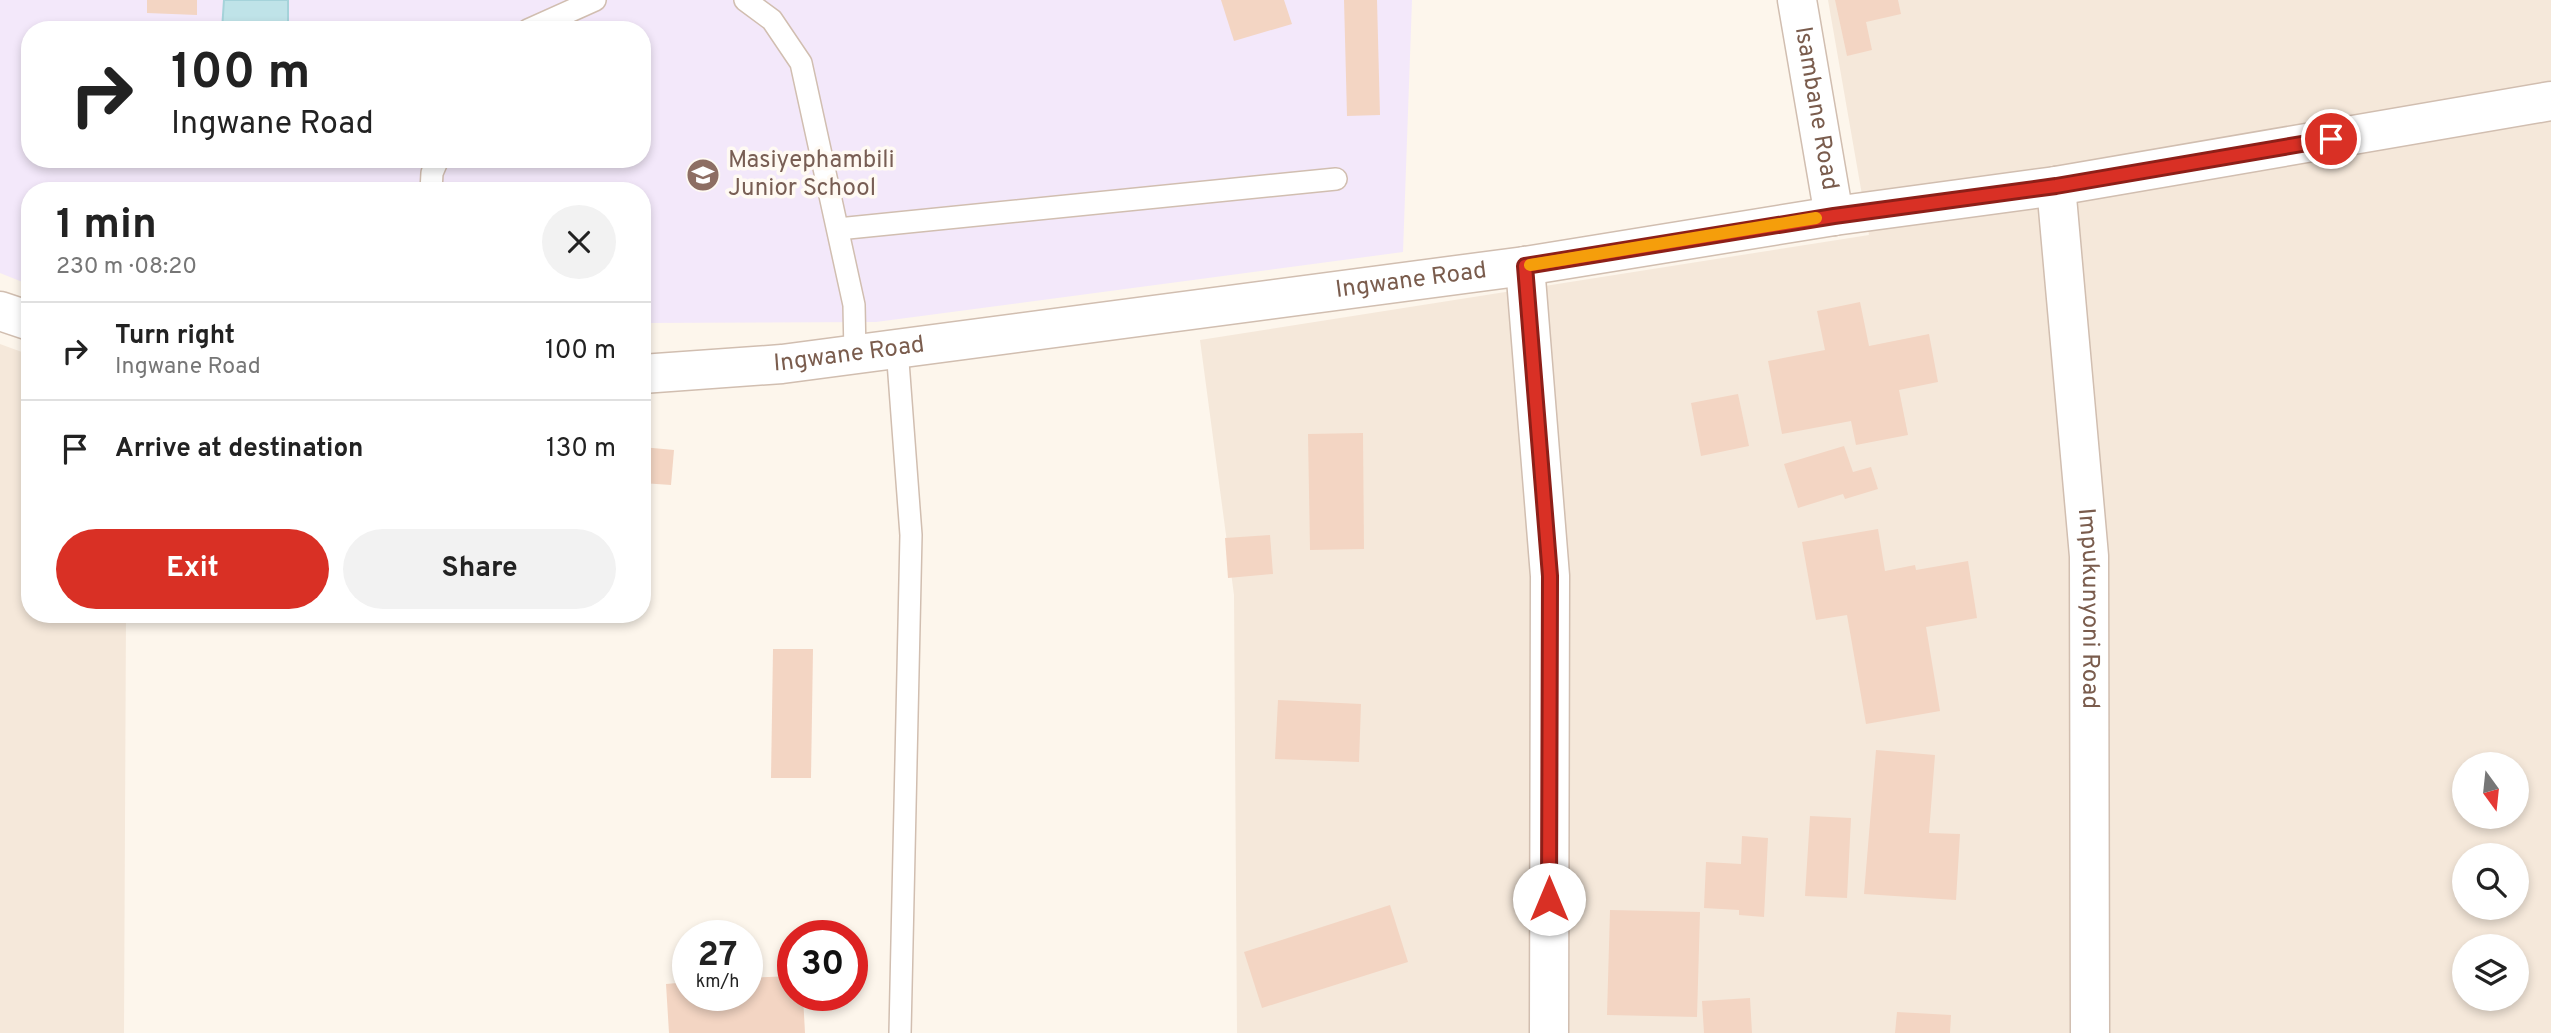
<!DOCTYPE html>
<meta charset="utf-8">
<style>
:root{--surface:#fff;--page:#f2f2f2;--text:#222;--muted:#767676;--line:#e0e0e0;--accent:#d93025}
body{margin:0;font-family:Overpass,sans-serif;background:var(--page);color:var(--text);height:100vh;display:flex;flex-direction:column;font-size:26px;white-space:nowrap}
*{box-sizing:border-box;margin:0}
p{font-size:23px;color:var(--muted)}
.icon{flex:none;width:38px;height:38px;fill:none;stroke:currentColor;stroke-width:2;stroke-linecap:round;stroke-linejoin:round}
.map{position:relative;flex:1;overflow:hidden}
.side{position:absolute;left:21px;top:182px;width:630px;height:441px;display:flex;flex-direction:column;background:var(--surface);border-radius:28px;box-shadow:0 4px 10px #0003}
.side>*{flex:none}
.guide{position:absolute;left:21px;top:21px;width:630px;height:147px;border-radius:28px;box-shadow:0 4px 10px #0003;background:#fff;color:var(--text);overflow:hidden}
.needle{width:46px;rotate:165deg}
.fabs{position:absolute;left:2452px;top:752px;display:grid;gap:14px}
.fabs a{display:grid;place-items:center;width:77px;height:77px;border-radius:50%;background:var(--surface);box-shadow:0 4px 10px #0003;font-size:35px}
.speed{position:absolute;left:672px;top:920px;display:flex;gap:14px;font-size:35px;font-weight:700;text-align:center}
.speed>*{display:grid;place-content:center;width:91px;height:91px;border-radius:50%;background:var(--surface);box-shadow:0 4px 10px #0003;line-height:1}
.speed small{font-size:18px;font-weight:400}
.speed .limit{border:10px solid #d22;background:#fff;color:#111}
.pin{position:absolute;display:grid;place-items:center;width:60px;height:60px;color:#fff;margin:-30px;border:4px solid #fff;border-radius:50%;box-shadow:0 2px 7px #0007}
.me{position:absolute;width:77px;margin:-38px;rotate:0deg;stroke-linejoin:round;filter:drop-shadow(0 0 5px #0008)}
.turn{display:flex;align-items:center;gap:24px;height:147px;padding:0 35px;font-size:32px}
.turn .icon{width:91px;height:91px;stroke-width:2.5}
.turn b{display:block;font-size:49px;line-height:60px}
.round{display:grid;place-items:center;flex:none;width:74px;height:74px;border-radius:37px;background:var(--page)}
.headline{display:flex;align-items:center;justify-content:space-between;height:119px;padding:0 35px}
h1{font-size:42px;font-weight:700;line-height:52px}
.button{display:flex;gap:14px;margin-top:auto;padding:14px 35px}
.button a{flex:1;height:80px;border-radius:42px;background:var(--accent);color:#fff;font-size:28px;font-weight:700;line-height:80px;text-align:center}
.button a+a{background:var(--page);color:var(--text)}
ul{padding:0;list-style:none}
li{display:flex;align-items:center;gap:21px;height:98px;padding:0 35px;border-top:2px solid var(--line)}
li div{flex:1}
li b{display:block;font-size:26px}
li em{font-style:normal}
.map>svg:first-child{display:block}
.residential{fill:#f5e8da;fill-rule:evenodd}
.education{fill:#f3e8fa;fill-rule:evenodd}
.water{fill:#bfe3e8;stroke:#a5d3da;stroke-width:2}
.building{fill:#f3d5c3}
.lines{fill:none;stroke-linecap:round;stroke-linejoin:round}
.lane-casing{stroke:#d1beb0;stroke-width:24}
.street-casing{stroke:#d1beb0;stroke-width:41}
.lane{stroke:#fff;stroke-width:21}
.street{stroke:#fff;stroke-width:38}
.route-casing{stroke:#8d1f18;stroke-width:18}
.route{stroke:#d93025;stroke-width:12}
.slow{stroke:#f59e0b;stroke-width:12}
.labels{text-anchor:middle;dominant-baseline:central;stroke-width:7;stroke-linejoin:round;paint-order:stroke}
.street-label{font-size:24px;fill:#7a5c4d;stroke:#fffaf3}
.education-label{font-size:24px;fill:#785e54;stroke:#fffaf3;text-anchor:start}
</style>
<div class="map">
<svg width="2551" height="1033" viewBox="0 0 2551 1033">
<rect width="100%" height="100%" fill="#fdf6ec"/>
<g class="residential">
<path d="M1828,0h723v1033h-1314l-3,-438 -34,-255 669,-105zM2464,765h52v52h-52zM2464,856h52v52h-52zM2464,947h52v52h-52z"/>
<polygon points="0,344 30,355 30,614 126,614 124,1033 0,1033"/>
</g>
<path class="education" d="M0,0h1412l-9,252 -527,70 -234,1v-132h-612v94l-30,-12zM30,30h612v129h-612z"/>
<polygon class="water" points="224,0 288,0 288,30 222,30"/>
<g class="building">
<polygon points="147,0 197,0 197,15 147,13"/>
<polygon points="1221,0 1284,0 1292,24 1234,41"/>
<polygon points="1344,0 1377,0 1380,115 1347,116"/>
<polygon points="1835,0 1898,0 1901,14 1866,22 1872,50 1847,56"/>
<polygon points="1860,302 1869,346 1929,334 1938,382 1899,390 1908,435 1856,445 1851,421 1782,434 1768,361 1825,350 1817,311"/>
<polygon points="1738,394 1749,446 1701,456 1691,403"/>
<polygon points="1363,433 1364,549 1310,550 1308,434"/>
<polygon points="1844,446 1853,472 1871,467 1878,489 1845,499 1843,494 1798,508 1784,464"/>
<polygon points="642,447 674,450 671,485 642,483"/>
<polygon points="1878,529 1885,571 1915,565 1916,570 1968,561 1977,618 1926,627 1940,711 1866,724 1847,615 1816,620 1802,542"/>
<polygon points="1270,535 1273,574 1228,578 1225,538"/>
<polygon points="773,649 813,649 811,778 771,778"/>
<polygon points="1278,700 1361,704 1359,762 1275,759"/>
<polygon points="1876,750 1935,755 1929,833 1960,834 1956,900 1864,894"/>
<polygon points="1810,816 1851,818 1847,898 1805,896"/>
<polygon points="1742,836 1768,838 1764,917 1739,915 1739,910 1704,908 1706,862 1741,864"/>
<polygon points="1390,905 1408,962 1262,1008 1244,952"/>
<polygon points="1610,910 1700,912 1697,1017 1607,1015"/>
<polygon points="793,976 793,996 803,996 805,1033 669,1033 666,984 688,982 688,996 747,996 747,978"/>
<polygon points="1750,998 1752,1033 1704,1033 1702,1001"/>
<polygon points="1897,1012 1951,1015 1950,1033 1895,1033"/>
</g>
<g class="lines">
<defs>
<g id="lane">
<polyline points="745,0 772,20 801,63 854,305 855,354"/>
<polyline points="528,30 595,0"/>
<polyline points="431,191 432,173 438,159"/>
<polyline points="838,229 1336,179"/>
<polyline points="897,348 911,535 900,1033"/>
</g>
<g id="street">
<path id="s1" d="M1797,0l37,216"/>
<path id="s2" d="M2056,186l33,370 1,477"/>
<polyline points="1525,266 1550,576 1549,1033"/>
<polyline points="0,311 30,321"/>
<path id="s3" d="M642,374l140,-10 743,-98 309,-50 222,-30 495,-85"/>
</g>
</defs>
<use href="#lane" class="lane-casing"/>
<use href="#street" class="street-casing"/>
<use href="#lane" class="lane"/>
<use href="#street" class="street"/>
</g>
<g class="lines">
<defs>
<polyline id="route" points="1549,899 1550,576 1525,266 1834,216 2056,186 2331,139"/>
</defs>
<use href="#route" class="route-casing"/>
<use href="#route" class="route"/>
<polyline class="slow" points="1530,265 1816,218"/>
</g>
<defs>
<symbol id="school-disc" viewBox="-11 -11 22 22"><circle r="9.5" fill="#8d6e63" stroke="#fffaf3"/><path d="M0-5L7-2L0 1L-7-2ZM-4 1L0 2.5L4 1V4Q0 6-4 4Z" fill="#fff"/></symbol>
</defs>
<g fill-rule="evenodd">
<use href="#school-disc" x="684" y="156" width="38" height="38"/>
</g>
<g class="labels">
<g class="street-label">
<text stroke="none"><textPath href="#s1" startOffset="110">Isambane Road</textPath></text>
<text stroke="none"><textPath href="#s3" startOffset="775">Ingwane Road</textPath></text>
<text stroke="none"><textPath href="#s3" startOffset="208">Ingwane Road</textPath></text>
<text stroke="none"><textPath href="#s2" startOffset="424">Impukunyoni Road</textPath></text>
</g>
<g class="education-label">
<text x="728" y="161">Masiyephambili<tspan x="728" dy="28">Junior School</tspan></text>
</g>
</g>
</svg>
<div class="fabs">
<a><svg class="needle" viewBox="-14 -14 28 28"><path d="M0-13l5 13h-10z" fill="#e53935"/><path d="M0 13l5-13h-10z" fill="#767676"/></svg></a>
<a><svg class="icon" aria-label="search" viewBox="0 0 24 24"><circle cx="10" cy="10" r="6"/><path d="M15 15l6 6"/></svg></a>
<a><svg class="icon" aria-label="layers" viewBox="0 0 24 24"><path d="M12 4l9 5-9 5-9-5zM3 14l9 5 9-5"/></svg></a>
</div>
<div class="speed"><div>27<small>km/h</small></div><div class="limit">30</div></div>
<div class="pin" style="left:2331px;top:139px;background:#d93025"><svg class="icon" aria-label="arrive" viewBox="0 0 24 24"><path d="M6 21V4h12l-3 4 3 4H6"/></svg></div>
<svg class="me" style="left:1549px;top:899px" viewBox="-20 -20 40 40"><circle r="19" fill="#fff"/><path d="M0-13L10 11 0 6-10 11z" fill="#d93025"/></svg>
<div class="guide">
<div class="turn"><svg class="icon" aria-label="right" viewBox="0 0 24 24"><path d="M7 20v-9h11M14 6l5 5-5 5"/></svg><div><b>100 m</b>Ingwane Road</div></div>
</div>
<section class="side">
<div class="headline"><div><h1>1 min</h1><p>230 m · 08:20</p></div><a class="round"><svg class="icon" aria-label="close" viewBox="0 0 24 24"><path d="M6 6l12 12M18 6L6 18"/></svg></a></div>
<ul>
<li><svg class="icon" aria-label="right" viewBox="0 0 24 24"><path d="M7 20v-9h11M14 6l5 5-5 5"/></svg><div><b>Turn right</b><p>Ingwane Road</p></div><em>100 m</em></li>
<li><svg class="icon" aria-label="arrive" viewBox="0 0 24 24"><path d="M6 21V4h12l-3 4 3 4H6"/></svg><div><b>Arrive at destination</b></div><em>130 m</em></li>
</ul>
<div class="button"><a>Exit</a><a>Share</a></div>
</section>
</div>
